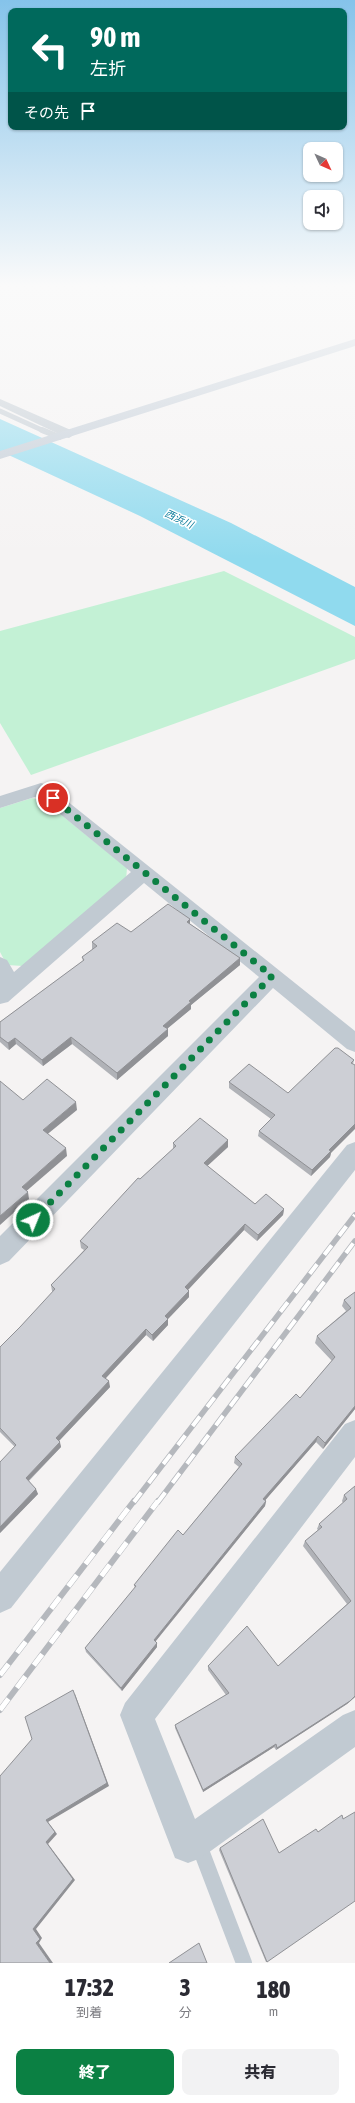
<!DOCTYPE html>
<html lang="ja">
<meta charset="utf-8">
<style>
:root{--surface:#fff;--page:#f2f2f3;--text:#2b2b33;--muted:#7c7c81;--accent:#0b8043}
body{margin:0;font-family:"Asap Condensed","Noto Sans JP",sans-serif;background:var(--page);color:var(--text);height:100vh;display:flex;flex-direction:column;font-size:15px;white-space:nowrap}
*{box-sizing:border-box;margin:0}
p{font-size:13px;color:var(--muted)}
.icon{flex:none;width:22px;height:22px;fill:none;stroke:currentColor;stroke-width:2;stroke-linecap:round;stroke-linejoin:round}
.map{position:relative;height:1963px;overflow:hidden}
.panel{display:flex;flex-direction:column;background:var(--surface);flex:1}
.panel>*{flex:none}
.top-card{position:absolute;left:8px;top:8px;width:339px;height:122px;border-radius:8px;box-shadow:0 1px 3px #0004;background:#00695c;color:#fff;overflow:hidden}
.needle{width:26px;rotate:134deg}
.controls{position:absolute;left:303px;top:142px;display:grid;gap:8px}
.controls a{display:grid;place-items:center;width:40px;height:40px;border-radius:8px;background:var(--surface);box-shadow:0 1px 3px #0004;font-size:20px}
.pin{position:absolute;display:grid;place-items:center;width:34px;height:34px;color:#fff;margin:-17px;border:2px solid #fff;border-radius:50%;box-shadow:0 1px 4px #0007}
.me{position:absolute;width:44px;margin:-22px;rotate:44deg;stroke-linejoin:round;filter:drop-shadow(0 0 3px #0008)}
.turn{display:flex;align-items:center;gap:14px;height:84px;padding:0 16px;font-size:18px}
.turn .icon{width:52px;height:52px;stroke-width:2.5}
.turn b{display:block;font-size:28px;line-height:34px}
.then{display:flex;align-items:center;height:38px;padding:0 16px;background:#0003;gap:8px;font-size:15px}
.eta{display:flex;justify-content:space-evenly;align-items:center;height:68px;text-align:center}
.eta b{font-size:24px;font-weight:800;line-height:28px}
.primary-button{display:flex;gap:8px;margin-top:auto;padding:8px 16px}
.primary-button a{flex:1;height:46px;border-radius:8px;background:var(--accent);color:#fff;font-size:16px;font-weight:800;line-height:46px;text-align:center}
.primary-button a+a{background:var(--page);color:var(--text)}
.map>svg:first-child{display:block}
.green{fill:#c3f1d5}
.water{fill:#90daee}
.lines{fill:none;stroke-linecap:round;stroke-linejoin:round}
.lane-far2{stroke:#c1cad2;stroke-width:5}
.lane-far1{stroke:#c1cad2;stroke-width:6}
.lane{stroke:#c1cad2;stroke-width:16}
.street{fill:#c1cad2;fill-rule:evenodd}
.secondary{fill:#c1cbd6;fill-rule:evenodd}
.rail-far1-casing{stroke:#b5b8bd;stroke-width:5.5}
.rail-casing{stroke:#b5b8bd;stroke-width:6}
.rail-far1{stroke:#fff;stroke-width:4;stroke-dasharray:12;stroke-linecap:butt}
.rail{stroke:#fff;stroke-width:5;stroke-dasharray:14;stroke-linecap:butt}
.wall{fill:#b0b2b7}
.shaded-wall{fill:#909195}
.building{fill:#cdcfd5;stroke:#909195}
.route{stroke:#0b8043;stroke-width:7;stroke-dasharray:0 12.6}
.labels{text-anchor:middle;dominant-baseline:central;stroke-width:3;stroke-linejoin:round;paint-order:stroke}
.far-water-label{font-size:10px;font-style:italic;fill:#0c7c9b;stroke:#fff}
</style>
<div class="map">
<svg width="355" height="1963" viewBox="0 0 355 1963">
<rect width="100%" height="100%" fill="#f5f3f3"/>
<g class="green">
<polygon points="224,571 355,637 355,659 31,775 0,723 0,631"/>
<polygon points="32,798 44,801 127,868 126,880 23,966 7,965 0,952 0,808"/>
</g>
<polygon class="water" points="0,419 231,523 355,587 355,626 140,516 0,451"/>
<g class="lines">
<g class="lane-far2">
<polyline points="222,285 224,285"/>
<polyline points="0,411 44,431"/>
</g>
<polyline class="lane-far1" points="42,430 59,437"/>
<polyline class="lane" points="199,1845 244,1963"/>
<g class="street">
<polygon points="0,399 73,431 75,434 69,438 65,437 0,406"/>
<polygon points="41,783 47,785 355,1031 355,1052 347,1049 273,988 9,1261 0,1265 0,1236 259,977 144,883 8,1002 0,1004 0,957 7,960 14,972 131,872 38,796 0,808 0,796"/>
<polygon points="355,1142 355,1170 11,1608 0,1613 0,1572 347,1145"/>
<polygon points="355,1420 355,1457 155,1719 195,1819 343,1715 355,1710 355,1747 201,1858 188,1863 175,1858 120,1715 125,1703 345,1424"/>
</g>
<polygon class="secondary" points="355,339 355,346 0,459 0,451"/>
<defs>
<g id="rail-far1">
<polyline points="134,1502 355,1215"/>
<polyline points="158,1502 355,1241"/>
</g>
<g id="rail">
<polyline points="0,1675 134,1501"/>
<polyline points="0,1710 158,1501"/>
</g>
</defs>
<use href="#rail-far1" class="rail-far1-casing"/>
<use href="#rail" class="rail-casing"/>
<use href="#rail-far1" class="rail-far1"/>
<use href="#rail" class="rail"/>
</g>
<g class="wall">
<polygon points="190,919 190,924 240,958 240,965 191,1005 191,1009 167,1029 168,1029 168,1036 117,1080 72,1044 43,1066 16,1044 9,1050 0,1042 0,1022 83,961 82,957 93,949 92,949 92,942 131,932"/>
<polygon points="354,1060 330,1157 311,1176 258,1136 259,1131 271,1119 229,1088 229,1082 288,1093"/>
<polygon points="173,1143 228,1147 207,1166 255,1204 284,1209 283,1215 257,1241 244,1230 188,1290 189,1297 168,1319 168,1325 153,1341 146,1335 106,1378 110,1387 59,1441 61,1447 29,1481 38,1494 0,1533 15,1447 0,1432 0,1347 20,1327 53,1292 52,1291 51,1285 84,1250 81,1248 80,1241 140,1179 173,1149"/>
<polygon points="355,1292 355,1409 323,1449 316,1442 265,1500 266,1501 265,1506 156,1641 157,1647 122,1691 86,1652 85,1648 135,1588 134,1585 183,1535 239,1467 234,1463 235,1457 300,1398 332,1361 315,1343 317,1336 346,1311 342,1306 344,1300"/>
<polygon points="355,1486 355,1697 347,1704 276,1750 274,1747 203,1792 175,1728 175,1725 226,1695 208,1670 208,1666 278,1666 347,1604 303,1546 305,1541 318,1530 317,1529 319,1524 343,1503 342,1501 344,1495"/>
<polygon points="343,1819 267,1962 266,1962 219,1850 220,1848 279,1853"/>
</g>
<g class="shaded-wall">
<polygon points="190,919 190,926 187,922"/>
<polygon points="240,958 240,965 191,1005 191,1009 163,1032 163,1026 189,1001"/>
<polygon points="168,1029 168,1036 117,1080 117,1073"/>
<polygon points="71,1037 72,1044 43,1066 42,1060"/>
<polygon points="15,1038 16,1044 9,1050 8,1043"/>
<polygon points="76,1102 77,1110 44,1137 43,1130"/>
<polygon points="355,1124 355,1129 331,1153 330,1157 311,1176 312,1170 329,1150"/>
<polygon points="228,1140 228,1147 203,1170 204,1163"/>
<polygon points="66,1148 67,1156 23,1194 22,1187"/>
<polygon points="28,1192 29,1199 0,1225 0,1216"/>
<polygon points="284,1209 283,1215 257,1241 258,1235"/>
<polygon points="245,1224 244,1230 185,1293 185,1287"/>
<polygon points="189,1291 189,1297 165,1322 165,1316"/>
<polygon points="168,1319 168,1325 153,1341 152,1335"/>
<polygon points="146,1329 146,1335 103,1381 102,1376"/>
<polygon points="109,1381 110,1387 57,1443 56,1438"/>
<polygon points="355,1406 355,1409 323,1449 325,1443"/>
<polygon points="318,1436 316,1442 262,1504 263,1499"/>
<polygon points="60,1442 61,1447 27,1482 26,1478"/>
<polygon points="36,1489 38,1494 0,1533 0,1527"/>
<polygon points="266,1501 265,1506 154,1643 154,1640"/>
<polygon points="157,1643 157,1647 122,1691 121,1688"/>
<polygon points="75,1694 109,1786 48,1822 57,1834 48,1844 75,1880 36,1929 42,1938 39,1943 53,1963 50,1963 36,1943 33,1929 46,1842 46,1820"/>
<polygon points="355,1696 355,1697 347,1704 276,1750 277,1748"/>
<polygon points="276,1744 274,1747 203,1792 203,1790"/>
</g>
<g class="building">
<polygon points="168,904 190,919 187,922 240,958 189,1001 191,1002 163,1026 168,1029 117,1073 71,1037 42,1060 15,1038 8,1043 0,1037 0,1022 84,960 82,957 97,946 92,942 117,923 131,932"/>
<polygon points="335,1048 338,1048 354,1060 351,1063 355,1065 355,1124 329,1150 331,1151 312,1170 259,1131 275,1115 229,1082 249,1064 288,1093"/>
<polygon points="47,1079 76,1102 43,1130 66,1148 22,1187 28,1192 0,1216 0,1081 23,1100"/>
<polygon points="200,1118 228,1140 204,1163 255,1204 266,1194 284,1209 258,1235 245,1224 185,1287 189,1291 165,1316 168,1319 152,1335 146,1329 102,1376 109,1381 56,1438 60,1442 26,1478 36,1489 0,1527 0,1462 16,1445 0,1428 0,1347 20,1327 55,1289 51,1285 88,1247 80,1241 138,1178 140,1179 176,1146 173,1143"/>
<polygon points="355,1292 355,1406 325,1443 318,1436 263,1499 266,1501 154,1640 157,1643 121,1688 85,1648 136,1586 134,1585 178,1530 183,1535 242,1464 235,1457 296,1394 300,1398 335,1357 317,1336 351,1308 344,1300"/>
<polygon points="355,1486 355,1696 350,1701 277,1748 276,1744 203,1790 175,1725 229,1693 208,1666 247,1626 278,1666 351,1601 305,1541 322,1527 319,1524 347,1499 344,1495"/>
<polygon points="73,1690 107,1783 46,1820 55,1832 46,1842 73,1879 33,1929 40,1939 36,1943 50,1963 0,1963 0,1776 32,1739 25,1717"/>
<polygon points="355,1812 355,1901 267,1962 220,1848 263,1819 279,1853 316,1829 318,1832 342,1815 343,1819"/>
<polygon points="199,1943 207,1963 169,1963"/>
</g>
<linearGradient id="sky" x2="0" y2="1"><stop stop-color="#85c3ea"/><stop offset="0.51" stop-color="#fafafa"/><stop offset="1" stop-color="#fafafa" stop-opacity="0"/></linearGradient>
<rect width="355" height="559" fill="url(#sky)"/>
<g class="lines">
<polyline class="route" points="33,1220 272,976 53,798"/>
</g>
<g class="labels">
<g class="far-water-label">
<text transform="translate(179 519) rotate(25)">西浜川</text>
</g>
</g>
</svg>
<div class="controls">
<a><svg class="needle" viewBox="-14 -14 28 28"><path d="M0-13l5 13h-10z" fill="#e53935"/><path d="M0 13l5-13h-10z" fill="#7c7c81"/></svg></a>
<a><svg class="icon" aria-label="sound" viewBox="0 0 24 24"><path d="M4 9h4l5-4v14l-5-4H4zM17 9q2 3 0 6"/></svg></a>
</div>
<div class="pin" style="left:53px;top:798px;background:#d93025"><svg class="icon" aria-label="arrive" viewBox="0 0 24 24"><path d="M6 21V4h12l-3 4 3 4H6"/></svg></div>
<svg class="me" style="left:33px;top:1220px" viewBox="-20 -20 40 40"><circle r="17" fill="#0b8043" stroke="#fff" stroke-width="3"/><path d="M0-11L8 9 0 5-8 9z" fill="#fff"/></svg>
<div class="top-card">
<div class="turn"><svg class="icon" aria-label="left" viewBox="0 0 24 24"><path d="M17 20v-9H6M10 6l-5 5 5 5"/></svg><div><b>90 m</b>左折</div></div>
<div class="then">その先<svg class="icon" aria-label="arrive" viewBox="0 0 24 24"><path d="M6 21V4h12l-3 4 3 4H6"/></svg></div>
</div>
</div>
<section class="panel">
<div class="eta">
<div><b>17:32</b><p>到着</p></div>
<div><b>3</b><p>分</p></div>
<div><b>180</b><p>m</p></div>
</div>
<div class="primary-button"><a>終了</a><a>共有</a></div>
</section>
